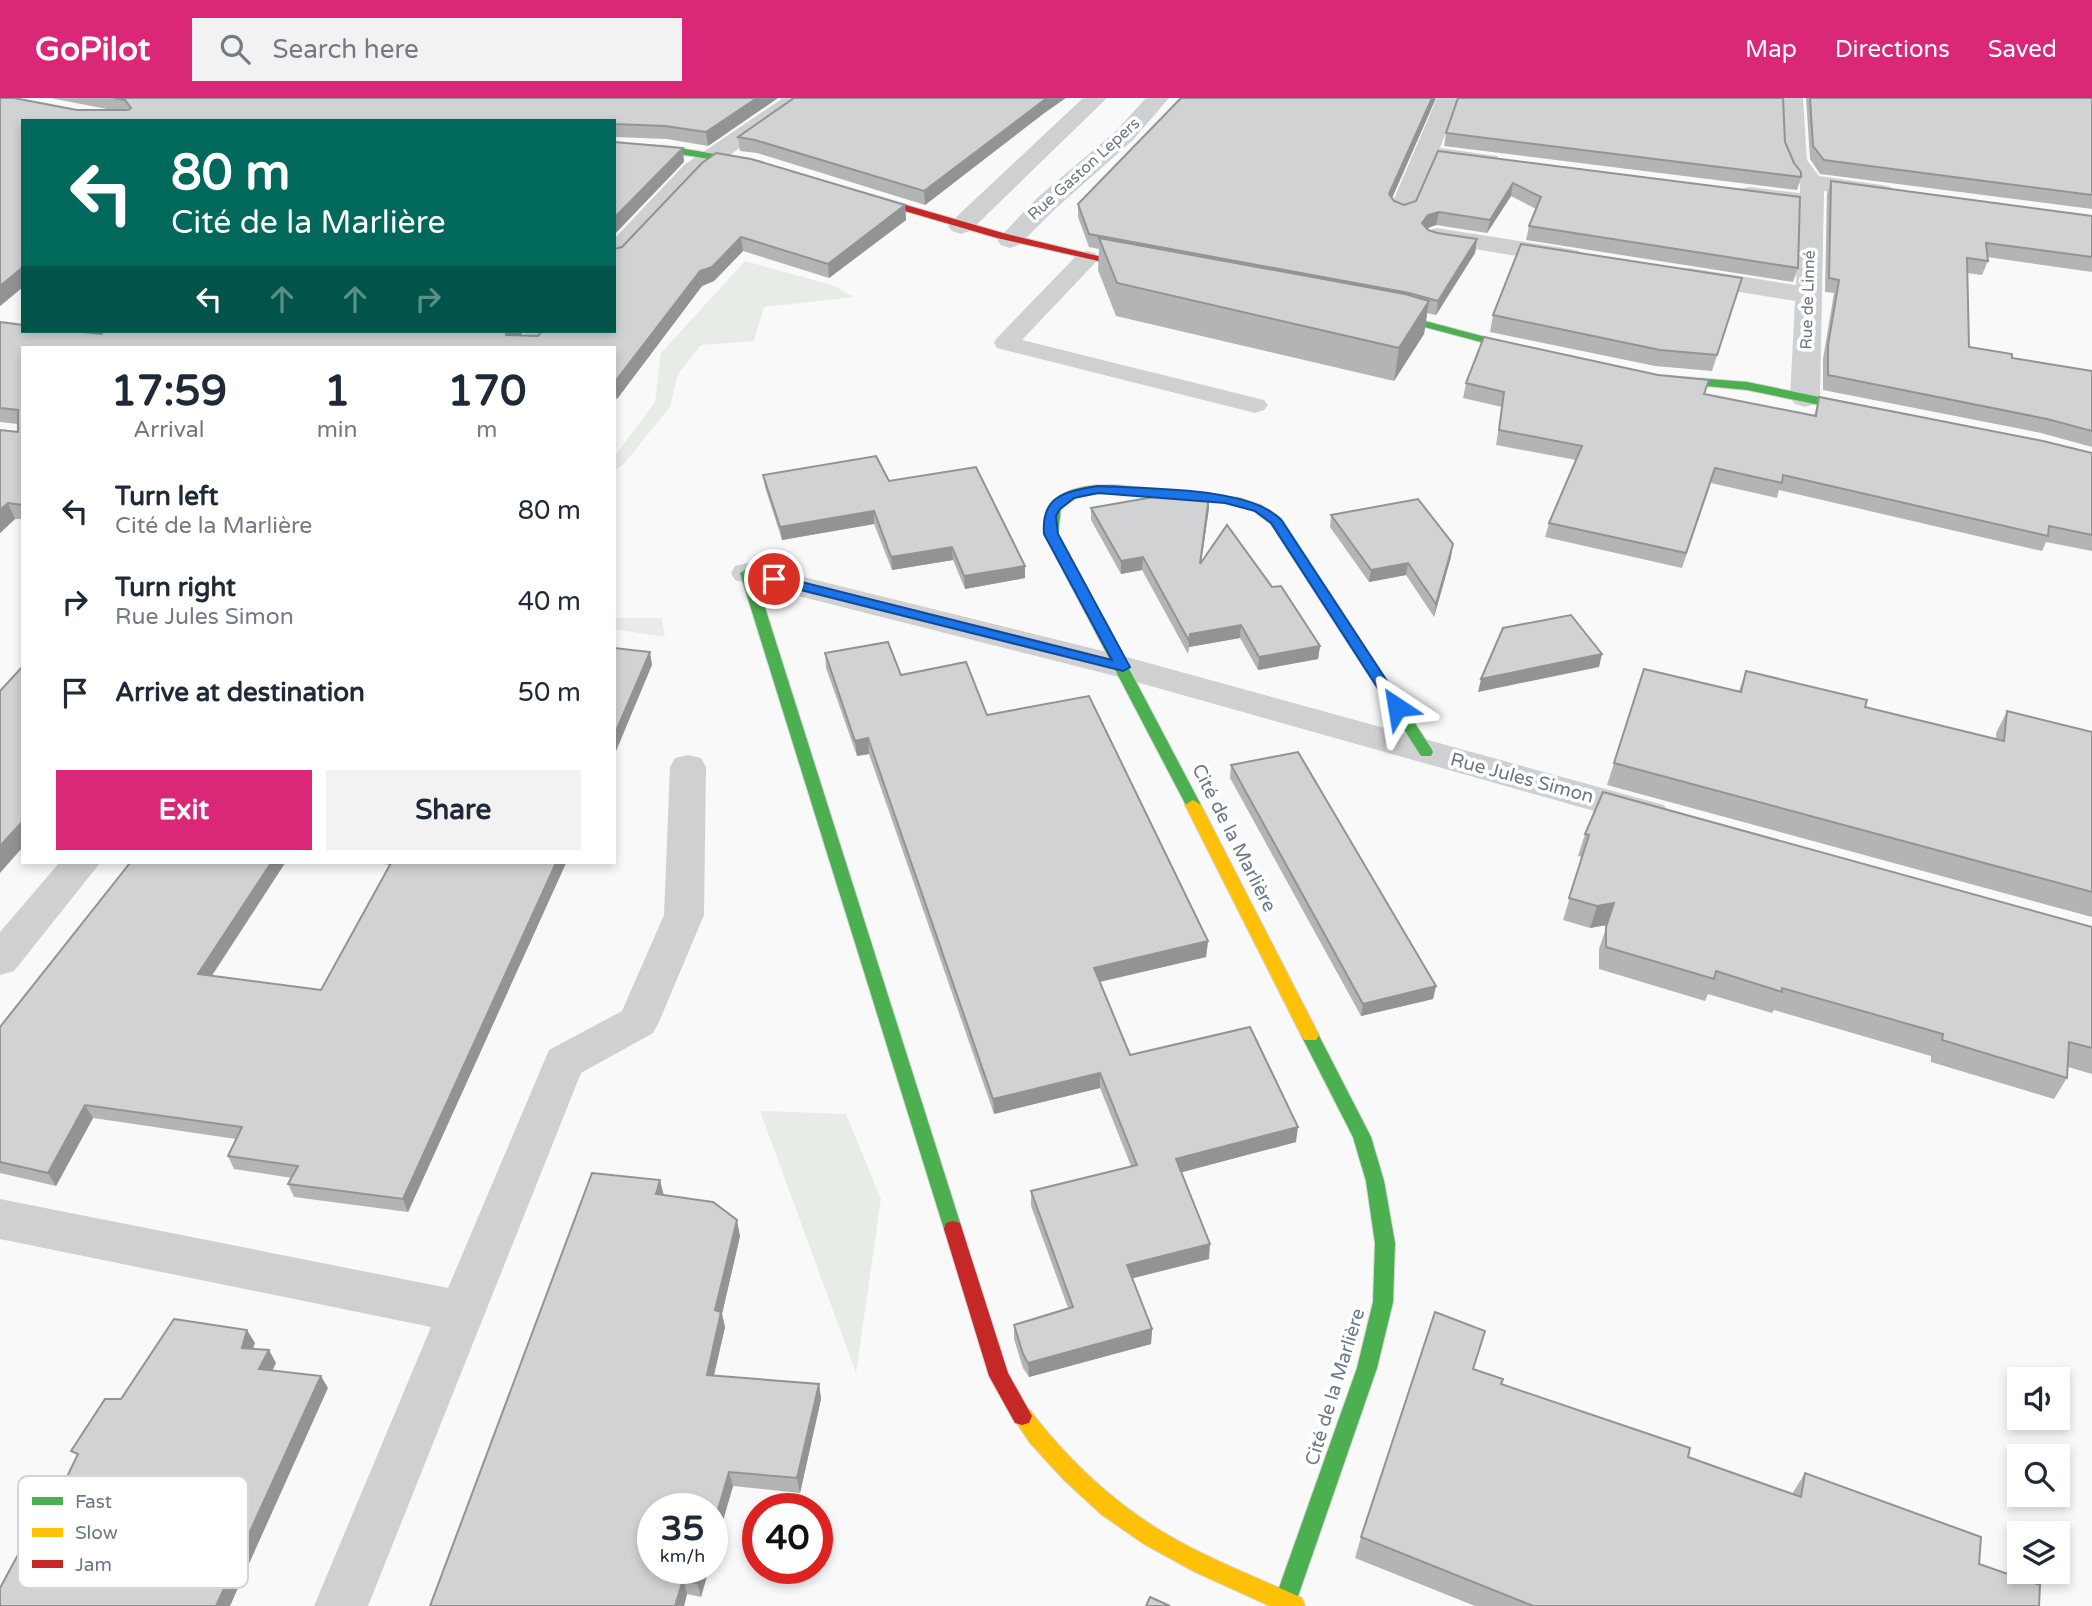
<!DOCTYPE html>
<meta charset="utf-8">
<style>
:root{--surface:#fff;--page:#f2f2f3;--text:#1f2937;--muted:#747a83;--accent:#db2777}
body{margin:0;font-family:"Varela Round",sans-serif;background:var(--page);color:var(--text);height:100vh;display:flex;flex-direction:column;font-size:26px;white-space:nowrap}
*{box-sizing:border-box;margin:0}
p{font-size:23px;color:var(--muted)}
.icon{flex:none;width:38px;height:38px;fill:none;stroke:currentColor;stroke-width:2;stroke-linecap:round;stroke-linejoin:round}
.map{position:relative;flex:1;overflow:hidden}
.drawer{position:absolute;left:21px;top:248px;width:595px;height:518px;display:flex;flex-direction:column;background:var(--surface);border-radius:0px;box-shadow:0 4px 10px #0003}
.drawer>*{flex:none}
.banner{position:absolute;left:21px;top:21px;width:595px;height:214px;border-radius:0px;box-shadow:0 4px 10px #0003;background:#00695c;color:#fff;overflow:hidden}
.buttons{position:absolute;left:2007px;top:1269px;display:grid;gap:14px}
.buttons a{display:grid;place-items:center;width:63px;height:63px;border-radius:0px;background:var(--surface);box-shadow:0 4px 10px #0003;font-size:35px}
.speed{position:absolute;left:637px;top:1395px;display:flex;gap:14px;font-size:35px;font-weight:700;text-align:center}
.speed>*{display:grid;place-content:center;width:91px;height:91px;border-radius:50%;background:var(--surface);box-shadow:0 4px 10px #0003;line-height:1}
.speed small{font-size:18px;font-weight:400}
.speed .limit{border:10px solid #d22;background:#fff;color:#111}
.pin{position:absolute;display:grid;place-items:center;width:60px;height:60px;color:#fff;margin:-30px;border:4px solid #fff;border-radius:50%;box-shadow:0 2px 7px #0007}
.me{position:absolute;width:77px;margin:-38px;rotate:327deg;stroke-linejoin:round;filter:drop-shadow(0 0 5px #0008)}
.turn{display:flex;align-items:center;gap:24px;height:147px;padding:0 35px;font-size:32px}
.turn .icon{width:91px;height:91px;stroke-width:2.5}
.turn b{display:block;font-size:49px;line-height:60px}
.lanes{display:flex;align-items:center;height:66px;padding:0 35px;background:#0003;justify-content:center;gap:35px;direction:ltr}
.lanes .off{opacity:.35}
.eta{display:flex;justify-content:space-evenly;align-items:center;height:119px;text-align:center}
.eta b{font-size:42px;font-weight:800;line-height:49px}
.button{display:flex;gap:14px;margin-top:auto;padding:14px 35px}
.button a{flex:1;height:80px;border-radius:0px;background:var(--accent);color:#fff;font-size:28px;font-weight:800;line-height:80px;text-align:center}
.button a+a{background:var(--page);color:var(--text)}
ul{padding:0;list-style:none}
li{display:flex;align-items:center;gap:21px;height:91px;padding:0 35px}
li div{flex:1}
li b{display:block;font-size:26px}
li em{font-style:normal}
header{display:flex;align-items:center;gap:42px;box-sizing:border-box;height:98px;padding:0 35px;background:var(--accent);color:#fff}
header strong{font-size:33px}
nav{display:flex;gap:38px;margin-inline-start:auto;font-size:24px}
.search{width:490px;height:63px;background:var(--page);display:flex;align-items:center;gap:18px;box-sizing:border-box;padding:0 24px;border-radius:0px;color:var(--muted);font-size:26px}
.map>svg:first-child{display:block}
.green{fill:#e8ece7}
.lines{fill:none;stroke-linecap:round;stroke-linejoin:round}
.fast-casing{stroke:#d5d6d7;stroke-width:2}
.slow-casing{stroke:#d5d6d7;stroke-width:2}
.jam-casing{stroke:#d5d6d7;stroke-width:2}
.lane{fill:#cfd0d2;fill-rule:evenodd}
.street{fill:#cfd0d2;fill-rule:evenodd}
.fast{fill:#4caf50;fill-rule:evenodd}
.slow{fill:#ffc107;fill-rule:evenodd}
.jam{fill:#c62828;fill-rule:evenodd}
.wall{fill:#b3b5b5}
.shaded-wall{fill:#929394}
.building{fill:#d0d2d3;stroke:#929394;stroke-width:2}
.route{fill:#1a73e8;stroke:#114b97;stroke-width:2}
.labels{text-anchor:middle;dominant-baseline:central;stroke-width:7;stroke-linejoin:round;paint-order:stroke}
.far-street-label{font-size:16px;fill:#6a7888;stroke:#fff}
.street-label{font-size:19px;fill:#6a7888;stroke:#fff}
.key{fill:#fff;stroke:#d2d6db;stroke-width:2}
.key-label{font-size:19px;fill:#6a7888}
</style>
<header>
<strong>GoPilot</strong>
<div class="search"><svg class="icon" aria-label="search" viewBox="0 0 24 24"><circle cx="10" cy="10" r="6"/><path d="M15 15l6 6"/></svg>Search here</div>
<nav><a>Map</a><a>Directions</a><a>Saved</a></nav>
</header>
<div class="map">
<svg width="2092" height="1508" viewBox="0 0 2092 1508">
<rect width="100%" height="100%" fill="#f9f9f9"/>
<g class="green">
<polygon points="745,163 832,187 854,199 764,209 754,243 701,247 678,276 670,309 623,367 614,373 614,359 655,304 661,255"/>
<polygon points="614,520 662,520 665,539 614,531"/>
<polygon points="760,1013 846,1016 881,1101 856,1275"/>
</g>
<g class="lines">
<defs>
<g id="fast">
<polygon points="614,45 667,48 763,64 768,67 763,70 667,54 614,51"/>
<polygon points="1376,210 1538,253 1540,255 1534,258 1372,215 1370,213"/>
<polygon points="1658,277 1747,284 1868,309 1874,313 1868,317 1747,292 1654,283 1652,281"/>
<path d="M1116,387l124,13 21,7 20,13 150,230 2,4 -2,4h-10l-150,-232 -19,-14 -22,-7 -114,-11 -37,4 -18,12 -3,26 143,271 -8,5 -5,-1 -144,-275c1,-45 35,-50 72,-49z"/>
<polygon points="747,471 754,475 962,1131 960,1137 953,1139 946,1137 944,1131 740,475"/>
<polygon points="1310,930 1316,932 1371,1039 1384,1083 1395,1145 1393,1204 1377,1270 1296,1504 1294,1508 1276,1508 1274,1504 1357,1270 1373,1204 1375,1145 1366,1083 1353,1039 1301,937 1304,932"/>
</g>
<g id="slow">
<polygon points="1193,702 1201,707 1319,937 1316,942 1304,942 1301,937 1185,707"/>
<path d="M1022,1309l7,2c36,47 78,88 129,120 45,28 96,47 144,69l3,8h-35l-75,-34 -51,-28 -42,-29 -38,-35 -34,-37 -18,-27 3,-7z"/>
</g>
<g id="jam">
<polygon points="854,92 1003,135 1156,172 1151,175 997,140 850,97 850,93"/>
<polygon points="953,1123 960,1125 962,1131 1008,1275 1032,1318 1029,1325 1022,1327 1015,1325 989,1278 944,1131 946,1125"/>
</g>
</defs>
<use href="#fast" class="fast-casing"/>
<use href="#slow" class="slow-casing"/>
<use href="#jam" class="jam-casing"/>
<polygon class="lane" points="1087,153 1095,155 1098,160 1095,165 1022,242 1264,302 1268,307 1264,312 1255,315 997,250 994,245 997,240 1079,155"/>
<g class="street">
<polygon points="783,0 809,0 702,77 623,162 614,164 614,141 684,67"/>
<polygon points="1083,0 1107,0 970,133 961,136 952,133 948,128 952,123"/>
<polygon points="1146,0 1169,0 1132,43 1055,111 1019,147 1010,150 1001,147 997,142 1037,100 1116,33"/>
<polygon points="1437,0 1459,0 1440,50 1497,58 1500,63 1497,68 1488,70 1434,63 1412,115 1403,118 1394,115 1390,110"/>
<path d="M1781,0h22l4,62 12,16 63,9 9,2 3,5 -3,5 -9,2 -58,-8 -4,207 -5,6 -10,3 -10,-3 -5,-6 5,-97 -106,-17 -9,-2 -4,-6 4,-6 9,-2 107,17 3,-77 -59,-9 -3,-5 3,-5 9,-2 51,6v-9c-24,-22 -18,-56 -19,-86z"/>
<polygon points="1436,130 1570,151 1579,153 1583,159 1579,165 1570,167 1427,143 1423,138 1427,133"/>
<polygon points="527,233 556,233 541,250 511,250"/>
<polygon points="747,465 1123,558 1664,707 1670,716 1664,725 1651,729 1115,578 735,482 731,475 735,468"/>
<polygon points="688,657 701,660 706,669 704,817 659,924 653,935 581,975 368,1508 314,1508 431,1229 0,1141 0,1101 448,1190 549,952 622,913 664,817 670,669 675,660"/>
<polygon points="59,765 100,765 14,873 0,877 0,834"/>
</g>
<use href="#fast" class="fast"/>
<use href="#slow" class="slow"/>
<use href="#jam" class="jam"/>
</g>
<g class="wall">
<polygon points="0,0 77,12 112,12 50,0 778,0 708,48 667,41 614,39 614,23 23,23 23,189 0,208"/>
<polygon points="1181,0 1436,0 1392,100 1394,103 1404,107 1416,103 1438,53 1798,170 1793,184 1526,142 1529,128 1536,111 1511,98 1487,135 1436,127 1427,130 1428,132 1437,135 1477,141 1475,155 1436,217 1427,215 1424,236 1394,283 1116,218 1098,172 1099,151 1089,149 1078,119 1078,106"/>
<polygon points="1806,0 2092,0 2092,111 1820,76 1810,61"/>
<polygon points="1043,16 925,107 757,55 740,53 738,39"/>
<polygon points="1446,35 1785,44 1794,65 1801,79 1797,92 1444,48"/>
<polygon points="1831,83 2092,118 2092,174 1987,159 1988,163 1982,177 1967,175 1969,249 2012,260 2092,273 2092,349 2041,335 1823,292 1823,261 1834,195 1825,194 1827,96"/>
<polygon points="905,107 906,122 829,180 743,153 714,183 702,188 617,301 614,301 614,250 23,250 23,421 15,421 0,435 0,332 18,334 18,326 0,324 0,224 101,236 538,238 614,151"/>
<polygon points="1737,196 1712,273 1655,268 1490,234 1493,217"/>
<polygon points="1466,285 1704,296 1814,318 1819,299 2092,355 2092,453 2046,444 2042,453 1779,392 1777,400 1711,385 1682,470 1545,439 1549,425 1576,362 1496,347 1502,309 1463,300"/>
<polygon points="763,377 889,383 1025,468 1025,480 965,491 953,462 892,472 874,426 782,442 765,389"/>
<polygon points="1091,410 1209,410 1201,465 1272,489 1320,548 1318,561 1258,572 1240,540 1189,549 1188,556 1142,472 1121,476 1091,422"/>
<polygon points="1331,417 1451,459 1434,519 1406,477 1369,484 1330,429"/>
<polygon points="825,555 901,577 987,617 1208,843 1206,859 1100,884 1130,957 1296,1044 1182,1074 1209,1161 1132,1180 1152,1231 1151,1246 1029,1279 1023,1270 1014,1241 1014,1227 1068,1210 1031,1108 1031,1093 1131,1068 1100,990 994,1016 869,656 857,658 826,570"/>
<polygon points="1746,573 1865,609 1996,641 1996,635 2007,613 2092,634 2092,819 1607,687 1614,665 1739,593"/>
<polygon points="1231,667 1436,888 1433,901 1361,918 1230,680"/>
<polygon points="1585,736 2092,829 2092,976 2068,969 2067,980 2054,1001 1931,964 1931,958 1774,912 1772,915 1708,896 1705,903 1599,871 1599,851 1607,827 1590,830 1563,822 1582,759 1578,758"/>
<polygon points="285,765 212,878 321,892 390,767 378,765 566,765 408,1114 294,1099 288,1086 292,1080 234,1071 228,1058 236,1041 93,1020 56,1088 0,1075 0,929"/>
<polygon points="664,1097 740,1138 722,1216 725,1229 714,1278 819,1286 821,1301 800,1395 733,1388 701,1499 687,1496 684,1508 430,1508"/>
<polygon points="1473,1271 1501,1286 1688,1359 1792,1396 1805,1375 1979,1466 2039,1508 1475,1508 1355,1460 1361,1439"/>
</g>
<g class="shaded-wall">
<polygon points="757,0 778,0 708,48 706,34"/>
<polygon points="1047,0 1066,0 1043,16 925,107 924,93"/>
<polygon points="1432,0 1436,0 1388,109 1389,96"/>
<polygon points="683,50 684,64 614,137 614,120"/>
<polygon points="1513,85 1511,98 1487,135 1490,122"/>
<polygon points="905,107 906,122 829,180 828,166"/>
<polygon points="1439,114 1436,127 1426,131 1422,125 1428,117"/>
<polygon points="741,139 743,153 714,183 702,188 617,301 614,285 700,173"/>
<polygon points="1477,141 1475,155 1436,217 1438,203"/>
<polygon points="23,169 23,189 0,208 0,188"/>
<polygon points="1429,203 1424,236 1394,283 1399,250"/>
<polygon points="506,233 525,233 509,248"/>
<polygon points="1209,398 1209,410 1199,479 1200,466"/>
<polygon points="8,405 15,421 0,435 0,412"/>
<polygon points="874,413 874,426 782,442 780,429"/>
<polygon points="1453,446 1451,459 1434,519 1436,506"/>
<polygon points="952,449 953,462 892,472 891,459"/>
<polygon points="1143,459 1142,472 1121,476 1121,463"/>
<polygon points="1408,465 1406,477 1369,484 1371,472"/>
<polygon points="1025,468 1025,480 965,491 964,478"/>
<polygon points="1241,527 1240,540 1189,549 1188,556 1190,536"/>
<polygon points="1320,548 1318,561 1258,572 1259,559"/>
<polygon points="650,554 652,567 614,658 614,638"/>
<polygon points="1602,556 1599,569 1478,594 1481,581"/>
<polygon points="868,640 869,656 857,658 855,643"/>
<polygon points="23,723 23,749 0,775 0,748"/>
<polygon points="271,765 285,765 204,889 198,876"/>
<polygon points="556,765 566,765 408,1114 403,1101"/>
<polygon points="1614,805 1607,827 1590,830 1597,808"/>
<polygon points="1208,843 1206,859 1094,885 1094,870"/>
<polygon points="1436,888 1433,901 1361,918 1363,906"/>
<polygon points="1100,975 1100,990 994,1016 993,1001"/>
<polygon points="85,1007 93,1020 56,1088 48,1075"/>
<polygon points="1298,1029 1296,1044 1175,1076 1176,1061"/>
<polygon points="660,1082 664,1098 656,1096"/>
<polygon points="737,1122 740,1138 722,1216 725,1229 710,1293 707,1277 715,1212"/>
<polygon points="1210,1146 1209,1161 1126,1182 1127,1167"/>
<polygon points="1152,1231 1151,1246 1029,1279 1028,1265"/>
<polygon points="247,1232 255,1245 249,1263 242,1250"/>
<polygon points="269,1252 276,1265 267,1284 259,1271"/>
<polygon points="321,1278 328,1290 230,1508 216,1508"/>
<polygon points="819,1286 821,1301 800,1395 797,1380"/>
<polygon points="729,1374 733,1388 712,1460 712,1432"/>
<polygon points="701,1470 709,1470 701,1499 697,1485"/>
<polygon points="683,1482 687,1496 684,1508 675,1508"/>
</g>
<g class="building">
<polygon points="0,0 14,0 77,12 128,12 131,10 125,2 114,0 757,0 706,34 665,28 614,26 614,23 23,23 23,169 0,188"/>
<polygon points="794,0 1047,0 924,93 755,42 738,39"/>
<polygon points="1181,0 1432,0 1389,96 1394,103 1404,107 1416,103 1438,53 1800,99 1798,170 1529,128 1541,99 1513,85 1490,122 1439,114 1428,117 1422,125 1428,132 1437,135 1477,141 1438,203 1409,195 1089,136 1078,106"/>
<polygon points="1458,0 1783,0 1785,44 1794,65 1801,74 1801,79 1446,35"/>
<polygon points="1810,0 2092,0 2092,97 1824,62 1813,48"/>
<polygon points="614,44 683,50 614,120"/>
<polygon points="716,55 751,61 905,107 828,166 741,139 712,169 700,173 614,285 614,250 23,250 23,407 8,405 0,412 0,332 18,334 18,312 0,310 0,224 23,227 23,233 74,233 101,236 105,233 506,233 506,237 538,238 542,233 614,233 614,151 622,149 702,65"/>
<polygon points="1831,83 2092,118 2092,159 1986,145 1988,163 1967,160 1969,249 2012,256 2012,260 2092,273 2092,333 2047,321 1828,277 1828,247 1839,182 1829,180"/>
<polygon points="1099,140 1405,196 1429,203 1399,250 1117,185"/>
<polygon points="1521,146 1742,180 1717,257 1660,252 1493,217"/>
<polygon points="1484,239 1658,277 1709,282 1704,296 1816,318 1819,299 2043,343 2092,355 2092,437 2049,428 2048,438 1783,377 1782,385 1715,370 1686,455 1549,425 1582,348 1499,332 1504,294 1466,285"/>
<polygon points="876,358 889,383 976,369 1025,468 964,478 952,449 891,459 874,413 780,429 763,377"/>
<polygon points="1176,395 1209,398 1200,466 1227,427 1272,489 1281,488 1320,548 1259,559 1241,527 1190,536 1189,543 1143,459 1121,463 1091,410"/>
<polygon points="1418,401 1453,446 1436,506 1408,465 1371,472 1331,417"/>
<polygon points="1571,517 1602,556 1481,581 1503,530"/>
<polygon points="888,544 901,577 966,564 987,617 1089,598 1208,843 1094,870 1130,957 1250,929 1298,1029 1176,1061 1210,1146 1127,1167 1152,1231 1028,1265 1023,1256 1014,1227 1073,1209 1031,1093 1137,1067 1100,975 993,1001 868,640 855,643 825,555"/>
<polygon points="614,550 650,554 614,638"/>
<polygon points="23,568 23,723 0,748 0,593"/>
<polygon points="1644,571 1741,594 1746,573 1867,602 1865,609 2004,643 2007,613 2092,634 2092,794 1614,665"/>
<polygon points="1298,654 1436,888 1363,906 1231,667"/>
<polygon points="1603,694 2092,829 2092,950 2069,944 2067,980 1942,942 1943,936 1782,890 1782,894 1716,873 1714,881 1606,849 1606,829 1614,805 1597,808 1569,800 1589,737 1585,736"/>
<polygon points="130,765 271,765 198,876 321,892 391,765 556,765 403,1101 288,1086 298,1068 228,1058 242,1029 85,1007 48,1075 0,1064 0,929"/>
<polygon points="592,1075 660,1082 656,1096 713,1104 737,1122 715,1212 721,1214 707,1277 819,1286 797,1380 729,1374 712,1432 712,1410 653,1410 653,1470 701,1470 697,1485 683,1482 675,1508 430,1508"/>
<polygon points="1435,1214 1485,1233 1473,1271 1503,1281 1501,1286 1690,1350 1688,1359 1801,1399 1805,1375 1981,1439 1979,1466 2040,1487 2039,1508 1533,1508 1361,1439"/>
<polygon points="174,1221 247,1232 242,1250 269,1252 259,1271 321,1278 216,1508 0,1508 0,1490 29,1436 39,1437 78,1356 71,1353 105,1301 121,1301"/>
<polygon points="1150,1499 1170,1508 1146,1508"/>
</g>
<path class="route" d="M1098,388c46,3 154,0 184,35l122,186 -2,3h-10l-121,-187 -16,-12 -30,-8 -127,-10 -24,5 -15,12 -3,6 2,18 72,133 -7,4 -354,-89 -2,-3 7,-4 338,85 -68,-126c-3,-39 21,-42 54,-48z"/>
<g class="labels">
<g class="far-street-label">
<text transform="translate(1084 71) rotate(-42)">Rue Gaston Lepers</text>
<text transform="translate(1808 202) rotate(-88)">Rue de Linné</text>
</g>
<g class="street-label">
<text transform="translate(1522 680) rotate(15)">Rue Jules Simon</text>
<text transform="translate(1234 740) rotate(63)">Cité de la Marlière</text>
<text transform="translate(1335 1289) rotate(-73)">Cité de la Marlière</text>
</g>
</g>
<rect x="18" y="1378" width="230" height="112" rx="10" class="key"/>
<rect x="32" y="1399" width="31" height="8" fill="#4caf50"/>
<rect x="32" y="1430" width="31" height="9" fill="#ffc107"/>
<rect x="32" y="1462" width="31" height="8" fill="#c62828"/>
<g class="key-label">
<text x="75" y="1410">Fast</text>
<text x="75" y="1441">Slow</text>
<text x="75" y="1473">Jam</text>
</g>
</svg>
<div class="buttons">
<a><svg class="icon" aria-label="sound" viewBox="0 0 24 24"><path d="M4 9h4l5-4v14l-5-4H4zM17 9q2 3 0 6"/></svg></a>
<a><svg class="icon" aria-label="search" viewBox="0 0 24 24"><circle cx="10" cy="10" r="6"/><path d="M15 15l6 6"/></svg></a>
<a><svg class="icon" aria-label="layers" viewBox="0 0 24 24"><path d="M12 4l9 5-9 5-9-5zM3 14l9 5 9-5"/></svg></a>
</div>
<div class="speed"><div>35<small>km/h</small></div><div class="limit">40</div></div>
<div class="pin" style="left:774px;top:481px;background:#d93025"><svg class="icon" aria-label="arrive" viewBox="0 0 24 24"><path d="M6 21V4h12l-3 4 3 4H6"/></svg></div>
<svg class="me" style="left:1397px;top:609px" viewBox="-20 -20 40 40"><path d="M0-17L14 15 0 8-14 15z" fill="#1a73e8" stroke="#fff" stroke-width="4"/></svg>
<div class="banner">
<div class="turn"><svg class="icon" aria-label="left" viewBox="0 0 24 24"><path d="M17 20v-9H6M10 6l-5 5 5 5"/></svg><div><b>80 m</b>Cité de la Marlière</div></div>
<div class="lanes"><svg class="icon" aria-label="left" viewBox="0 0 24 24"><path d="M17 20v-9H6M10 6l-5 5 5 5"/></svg><svg class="icon off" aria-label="ahead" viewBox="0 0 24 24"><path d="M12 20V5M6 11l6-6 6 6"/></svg><svg class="icon off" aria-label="ahead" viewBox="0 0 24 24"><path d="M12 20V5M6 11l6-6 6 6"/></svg><svg class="icon off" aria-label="right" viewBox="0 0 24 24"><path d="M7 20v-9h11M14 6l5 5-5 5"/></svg></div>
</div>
<section class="drawer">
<div class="eta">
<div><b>17:59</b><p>Arrival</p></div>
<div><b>1</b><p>min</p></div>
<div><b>170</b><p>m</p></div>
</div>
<ul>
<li><svg class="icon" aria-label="left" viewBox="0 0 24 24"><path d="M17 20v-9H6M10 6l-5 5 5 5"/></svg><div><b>Turn left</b><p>Cité de la Marlière</p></div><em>80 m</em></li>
<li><svg class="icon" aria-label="right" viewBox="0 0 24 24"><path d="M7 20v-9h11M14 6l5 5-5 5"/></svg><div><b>Turn right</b><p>Rue Jules Simon</p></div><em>40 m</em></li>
<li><svg class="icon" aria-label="arrive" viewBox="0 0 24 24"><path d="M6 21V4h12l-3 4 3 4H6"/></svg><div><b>Arrive at destination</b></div><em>50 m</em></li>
</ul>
<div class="button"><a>Exit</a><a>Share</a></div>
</section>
</div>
